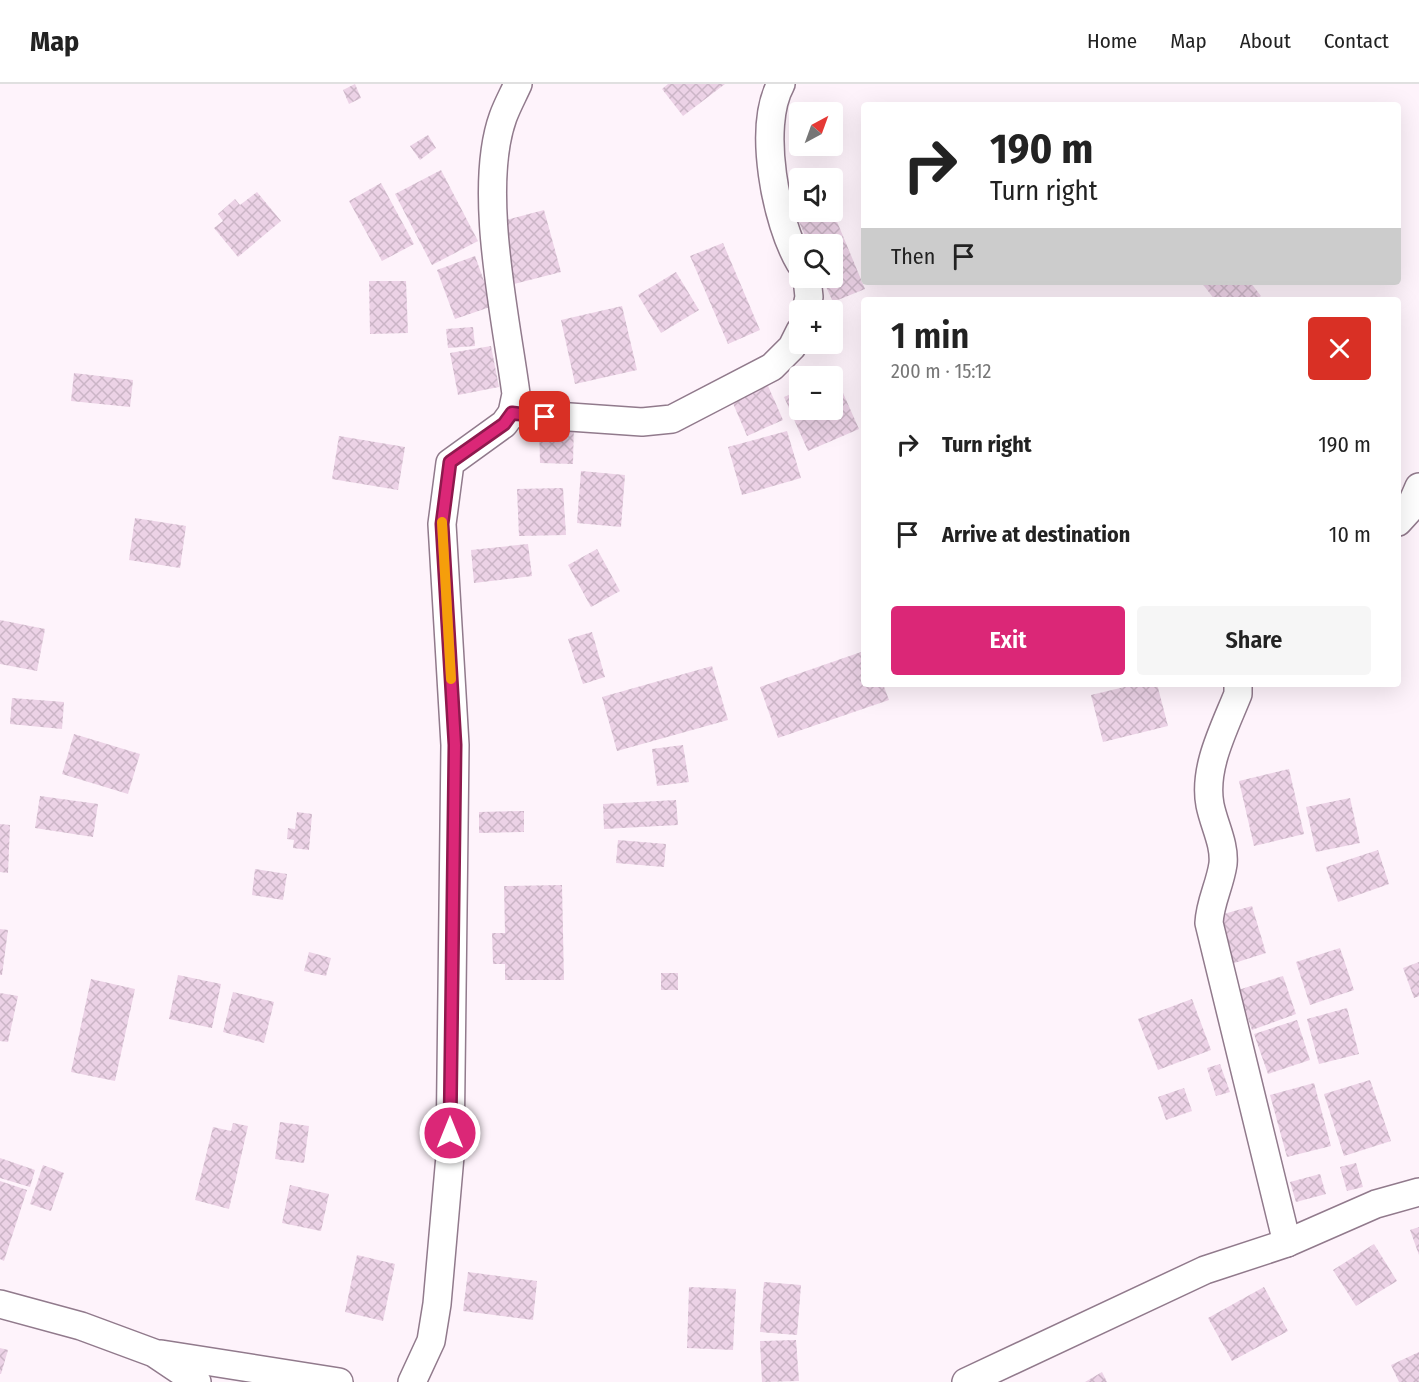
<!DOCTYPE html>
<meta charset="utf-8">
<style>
:root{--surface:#fff;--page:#f6f6f6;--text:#222;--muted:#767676;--line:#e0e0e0;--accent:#db2777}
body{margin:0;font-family:"Fira Sans Condensed",sans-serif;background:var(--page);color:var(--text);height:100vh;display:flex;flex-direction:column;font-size:22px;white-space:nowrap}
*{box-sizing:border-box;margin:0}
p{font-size:20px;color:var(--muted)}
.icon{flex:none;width:33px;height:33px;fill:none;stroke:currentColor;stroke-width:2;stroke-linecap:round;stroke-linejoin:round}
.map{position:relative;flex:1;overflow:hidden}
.drawer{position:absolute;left:861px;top:213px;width:540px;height:390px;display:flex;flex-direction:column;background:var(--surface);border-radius:6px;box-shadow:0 6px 24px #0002}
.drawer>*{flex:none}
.guide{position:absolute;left:861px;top:18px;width:540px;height:183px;border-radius:6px;box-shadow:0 6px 24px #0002;background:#fff;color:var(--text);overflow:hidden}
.needle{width:39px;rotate:41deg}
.controls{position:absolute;left:789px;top:18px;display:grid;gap:12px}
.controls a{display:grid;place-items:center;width:54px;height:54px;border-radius:6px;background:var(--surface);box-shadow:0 6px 24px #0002;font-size:30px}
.pin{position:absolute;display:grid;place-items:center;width:51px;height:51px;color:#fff;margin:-26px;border-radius:12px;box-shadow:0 3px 9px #0006}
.me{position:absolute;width:66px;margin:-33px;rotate:0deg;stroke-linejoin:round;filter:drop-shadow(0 0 4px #0008)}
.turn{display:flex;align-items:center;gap:21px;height:126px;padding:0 30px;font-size:27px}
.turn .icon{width:78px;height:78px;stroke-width:2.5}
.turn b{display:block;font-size:42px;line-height:51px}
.then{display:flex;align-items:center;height:57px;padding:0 30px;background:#0003;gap:12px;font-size:22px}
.round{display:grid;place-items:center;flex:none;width:63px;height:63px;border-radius:6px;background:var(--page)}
.head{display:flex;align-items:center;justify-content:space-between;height:102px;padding:0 30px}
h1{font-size:36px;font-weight:600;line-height:45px}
.button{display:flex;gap:12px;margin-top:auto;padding:12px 30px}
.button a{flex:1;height:69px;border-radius:6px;background:var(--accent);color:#fff;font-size:24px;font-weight:600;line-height:69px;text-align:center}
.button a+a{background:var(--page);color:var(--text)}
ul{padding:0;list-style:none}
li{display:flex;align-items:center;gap:18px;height:90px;padding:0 30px}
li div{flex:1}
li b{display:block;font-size:22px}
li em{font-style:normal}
header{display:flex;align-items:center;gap:36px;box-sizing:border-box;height:84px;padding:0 30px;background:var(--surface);border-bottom:2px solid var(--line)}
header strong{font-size:28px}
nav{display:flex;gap:33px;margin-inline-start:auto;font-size:21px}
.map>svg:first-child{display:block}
.building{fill:url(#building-cross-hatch)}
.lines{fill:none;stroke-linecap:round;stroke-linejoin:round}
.street-casing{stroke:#917a8c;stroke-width:30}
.street{stroke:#fff;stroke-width:27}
.route-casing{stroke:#8e194d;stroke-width:15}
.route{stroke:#db2777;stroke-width:10}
.slow{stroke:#f59e0b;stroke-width:10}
</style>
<header>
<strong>Map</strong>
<nav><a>Home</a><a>Map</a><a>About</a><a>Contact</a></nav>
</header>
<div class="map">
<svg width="1419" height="1298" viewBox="0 0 1419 1298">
<defs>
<pattern id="building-cross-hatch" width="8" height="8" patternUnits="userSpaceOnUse" patternTransform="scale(1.5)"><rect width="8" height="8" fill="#ecd2e6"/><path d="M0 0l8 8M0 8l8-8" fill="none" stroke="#cbb5c6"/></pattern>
</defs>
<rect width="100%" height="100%" fill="#fef3fb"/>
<g class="building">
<polygon points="355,0 361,14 349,20 343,6"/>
<polygon points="668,0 725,0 683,32 662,5"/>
<polygon points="428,51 436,64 420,76 410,62"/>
<polygon points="441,86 478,157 432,181 395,110"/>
<polygon points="381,99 414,160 382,177 349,117"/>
<polygon points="257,108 281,137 238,173 214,144 223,137 218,130 235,115 240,121"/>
<polygon points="800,114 800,128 833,128 865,205 833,218 822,194 832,194 832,160 809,160 790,118"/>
<polygon points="544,126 561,188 514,200 498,138"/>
<polygon points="723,159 760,246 728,260 690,172"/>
<polygon points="475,172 493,222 455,235 437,186"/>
<polygon points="676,188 699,226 661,249 638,211"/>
<polygon points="369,197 406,197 408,249 370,250"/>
<polygon points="1201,198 1250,198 1261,212 1256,216 1215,216"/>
<polygon points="622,222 637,286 575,300 561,236"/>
<polygon points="473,243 475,262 448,264 446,245"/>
<polygon points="491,262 499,303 458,311 450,269"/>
<polygon points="74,289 133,296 130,323 71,317"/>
<polygon points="835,291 859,345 808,367 784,313 800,306 800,326 832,326 832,292"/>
<polygon points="765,295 783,336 747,352 729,310"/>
<polygon points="539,337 574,337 573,380 540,379"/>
<polygon points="787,347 801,394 742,411 728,363"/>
<polygon points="339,352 405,363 398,406 332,395"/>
<polygon points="581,387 625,391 621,443 577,439"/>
<polygon points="563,404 566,451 519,452 517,405"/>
<polygon points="135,434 186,442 180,484 129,476"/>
<polygon points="528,460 532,492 474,499 471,466"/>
<polygon points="597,465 620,507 591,523 568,481"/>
<polygon points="0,536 45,545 37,587 0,580"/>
<polygon points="592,548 605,593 583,600 568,555"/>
<polygon points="864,567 864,600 883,600 889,616 778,654 760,603"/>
<polygon points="712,582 728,636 617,667 602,613"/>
<polygon points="1137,600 1157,600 1168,642 1103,658 1091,611"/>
<polygon points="12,614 64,618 62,645 10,640"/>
<polygon points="74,650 140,670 128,710 62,690"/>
<polygon points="683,661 689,698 657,702 652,665"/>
<polygon points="1289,685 1304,750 1254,762 1239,697"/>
<polygon points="40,712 98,720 93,753 35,744"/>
<polygon points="1350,714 1360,759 1316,768 1306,723"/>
<polygon points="676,716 678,741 604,745 603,720"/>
<polygon points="524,727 524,748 479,749 479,728"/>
<polygon points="297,728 312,730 309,766 293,764 294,756 287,755 288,744 295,745"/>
<polygon points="0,740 10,741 8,789 0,788"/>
<polygon points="618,756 666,760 664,783 616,779"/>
<polygon points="1378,766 1389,800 1338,818 1326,783"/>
<polygon points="255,785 287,790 283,816 252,811"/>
<polygon points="562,801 564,896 505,896 505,880 493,880 492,849 505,849 504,802"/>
<polygon points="1252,822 1266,869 1228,881 1213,833"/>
<polygon points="0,845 8,846 2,891 0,891"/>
<polygon points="1340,864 1354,906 1310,921 1296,878"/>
<polygon points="309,868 331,874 326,892 304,887"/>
<polygon points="1419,878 1419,912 1414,914 1403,884"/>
<rect x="661" y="889" width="17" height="17"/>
<polygon points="178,891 221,900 212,944 169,935"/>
<polygon points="1283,892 1296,930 1252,946 1238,906"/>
<polygon points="91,895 135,905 115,997 71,988"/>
<polygon points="233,908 274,918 264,959 223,948"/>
<polygon points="0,909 18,912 8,958 0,957"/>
<polygon points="1192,915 1211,966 1158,986 1138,935"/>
<polygon points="1347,924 1359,970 1319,980 1307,935"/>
<polygon points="1297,936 1310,976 1268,990 1254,950"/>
<polygon points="1220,980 1230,1008 1216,1012 1207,984"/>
<polygon points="1370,996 1391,1057 1344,1072 1324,1010"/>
<polygon points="1314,999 1331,1062 1287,1073 1270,1011"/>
<polygon points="1184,1004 1192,1027 1166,1036 1158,1013"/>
<polygon points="280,1038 309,1042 304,1079 275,1075"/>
<polygon points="233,1039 248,1042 229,1125 195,1116 213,1043 231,1047"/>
<polygon points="0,1074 35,1086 30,1103 0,1094"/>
<polygon points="1356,1079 1363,1103 1347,1107 1340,1083"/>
<polygon points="43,1081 64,1089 51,1127 30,1120"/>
<polygon points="1320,1090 1326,1110 1296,1118 1290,1098"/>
<polygon points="0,1097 27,1106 4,1177 0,1175"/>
<polygon points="290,1101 329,1110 321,1147 282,1139"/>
<polygon points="1419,1143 1419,1171 1410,1146"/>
<polygon points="1374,1160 1397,1197 1356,1222 1333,1186"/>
<polygon points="357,1171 395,1180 383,1237 345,1228"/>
<polygon points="468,1188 537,1197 533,1236 463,1227"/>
<polygon points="764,1198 801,1201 797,1251 760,1248"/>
<polygon points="689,1203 736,1205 733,1266 687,1264"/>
<polygon points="1264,1203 1288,1247 1232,1277 1208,1234"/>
<polygon points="796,1256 799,1297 762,1298 760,1257"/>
<polygon points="0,1264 8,1266 1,1290 0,1290"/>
<polygon points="1419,1268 1419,1298 1399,1298 1391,1281"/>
<polygon points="1102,1288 1107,1298 1085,1298"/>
</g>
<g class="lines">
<defs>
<g id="street">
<path d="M781,0c-24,43 -5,139 19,179"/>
<polyline points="806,226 809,213 807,194"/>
<polyline points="512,329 642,338 672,335 772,283 792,263 800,247"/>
<polyline points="1398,438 1409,426 1419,403"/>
<path d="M1238,600v10c-14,35 -35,74 -28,111 4,20 15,39 13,59 -3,21 -13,38 -14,59l78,320"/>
<polyline points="0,1220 81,1242 154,1269 197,1298"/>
<polyline points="161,1270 339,1298"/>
<path d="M412,1298l19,-41 6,-37 13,-148 5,-411 -13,-221 8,-61 54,-39 8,-11 4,-19c-10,-76 -39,-205 -13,-277 4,-11 10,-22 15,-33"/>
<polyline points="966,1298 1205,1186 1287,1159 1376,1120 1419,1108"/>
</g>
</defs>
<use href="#street" class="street-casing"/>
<use href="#street" class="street"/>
</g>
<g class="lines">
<defs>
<polyline id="route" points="450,1049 455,661 442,440 450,378 504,340 512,329 545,333"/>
</defs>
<use href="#route" class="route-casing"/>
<use href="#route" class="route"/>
<polyline class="slow" points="442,438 451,595"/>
</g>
</svg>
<div class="controls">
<a><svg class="needle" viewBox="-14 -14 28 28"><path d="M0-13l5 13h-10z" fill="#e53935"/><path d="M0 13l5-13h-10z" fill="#767676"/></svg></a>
<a><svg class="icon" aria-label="sound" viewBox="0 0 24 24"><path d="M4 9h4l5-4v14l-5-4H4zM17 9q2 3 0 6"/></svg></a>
<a><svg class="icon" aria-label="search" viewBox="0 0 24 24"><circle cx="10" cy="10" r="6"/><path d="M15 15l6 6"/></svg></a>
<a>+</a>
<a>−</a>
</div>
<div class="pin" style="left:545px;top:333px;background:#d93025"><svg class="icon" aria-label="arrive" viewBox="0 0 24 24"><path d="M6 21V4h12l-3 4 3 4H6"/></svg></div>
<svg class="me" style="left:450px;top:1049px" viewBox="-20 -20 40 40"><circle r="17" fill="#db2777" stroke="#fff" stroke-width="3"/><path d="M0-11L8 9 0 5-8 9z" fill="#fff"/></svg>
<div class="guide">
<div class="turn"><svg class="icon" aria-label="right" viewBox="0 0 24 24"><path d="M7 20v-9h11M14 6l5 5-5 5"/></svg><div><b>190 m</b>Turn right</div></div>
<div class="then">Then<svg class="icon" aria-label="arrive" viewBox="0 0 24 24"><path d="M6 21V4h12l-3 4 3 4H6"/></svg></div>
</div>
<section class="drawer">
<div class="head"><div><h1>1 min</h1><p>200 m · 15:12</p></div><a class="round" style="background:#d93025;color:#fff"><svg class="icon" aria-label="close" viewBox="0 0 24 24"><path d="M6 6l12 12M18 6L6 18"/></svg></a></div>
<ul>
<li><svg class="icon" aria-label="right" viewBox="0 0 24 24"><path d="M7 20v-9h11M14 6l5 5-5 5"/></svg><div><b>Turn right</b></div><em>190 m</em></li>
<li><svg class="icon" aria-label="arrive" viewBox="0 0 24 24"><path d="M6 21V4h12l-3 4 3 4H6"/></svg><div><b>Arrive at destination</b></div><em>10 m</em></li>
</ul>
<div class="button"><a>Exit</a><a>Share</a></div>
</section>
</div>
